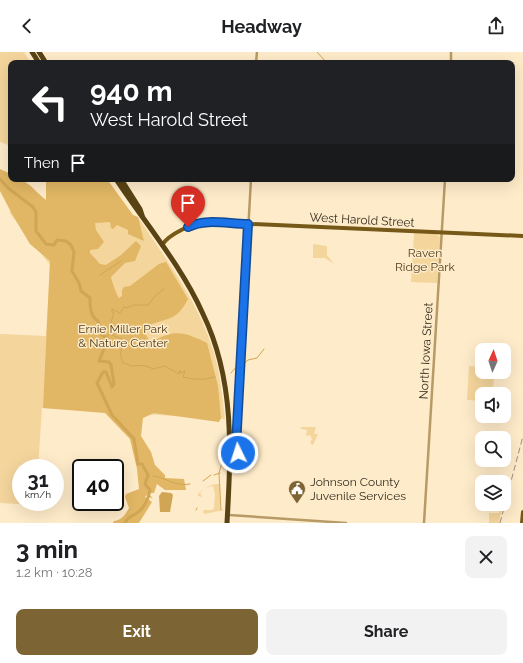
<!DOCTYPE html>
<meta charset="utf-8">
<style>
:root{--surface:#fff;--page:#f2f2f2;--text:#202124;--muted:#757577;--accent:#7d6435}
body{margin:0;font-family:Raleway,sans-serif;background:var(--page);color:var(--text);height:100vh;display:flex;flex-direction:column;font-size:15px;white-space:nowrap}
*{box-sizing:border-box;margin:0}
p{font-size:13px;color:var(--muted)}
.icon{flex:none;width:22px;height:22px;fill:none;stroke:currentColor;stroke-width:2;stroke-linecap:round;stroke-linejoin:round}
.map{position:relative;height:471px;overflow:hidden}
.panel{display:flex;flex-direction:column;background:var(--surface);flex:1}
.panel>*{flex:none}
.top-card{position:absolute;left:8px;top:8px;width:507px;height:122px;border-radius:8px;box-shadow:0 4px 16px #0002;background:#202124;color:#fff;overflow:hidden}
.needle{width:26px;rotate:3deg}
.buttons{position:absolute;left:475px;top:291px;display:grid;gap:8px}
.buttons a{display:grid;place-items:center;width:36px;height:36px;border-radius:8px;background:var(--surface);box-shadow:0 4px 16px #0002;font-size:20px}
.speed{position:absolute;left:12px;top:407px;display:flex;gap:8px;font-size:20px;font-weight:700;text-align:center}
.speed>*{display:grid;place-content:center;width:52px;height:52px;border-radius:50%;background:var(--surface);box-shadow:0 4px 16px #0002;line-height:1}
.speed small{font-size:10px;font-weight:400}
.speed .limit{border:2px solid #111;border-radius:6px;background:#fff;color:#111}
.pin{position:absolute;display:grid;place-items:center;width:34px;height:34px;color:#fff;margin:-41px -17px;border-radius:50% 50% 50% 0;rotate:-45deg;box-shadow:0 0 4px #0007}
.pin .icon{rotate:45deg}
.me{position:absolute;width:44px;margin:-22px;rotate:356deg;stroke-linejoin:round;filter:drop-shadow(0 0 3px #0008)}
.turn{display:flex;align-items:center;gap:14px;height:84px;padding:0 16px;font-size:18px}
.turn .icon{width:52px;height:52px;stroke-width:2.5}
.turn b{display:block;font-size:28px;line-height:34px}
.then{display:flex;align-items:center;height:38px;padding:0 16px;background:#0003;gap:8px;font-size:15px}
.round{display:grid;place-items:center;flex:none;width:42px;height:42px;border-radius:8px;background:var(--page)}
.headline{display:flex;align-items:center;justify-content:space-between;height:68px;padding:0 16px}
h1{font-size:24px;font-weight:700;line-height:30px}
.button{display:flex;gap:8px;margin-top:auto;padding:8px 16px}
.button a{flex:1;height:46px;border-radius:8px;background:var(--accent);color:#fff;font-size:16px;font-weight:700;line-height:46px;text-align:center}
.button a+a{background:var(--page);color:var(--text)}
header{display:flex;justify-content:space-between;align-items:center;height:52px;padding:0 16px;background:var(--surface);font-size:18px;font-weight:700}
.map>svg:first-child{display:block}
.green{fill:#f4d59c}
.forest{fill:#e1b664}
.water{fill:#d0a654}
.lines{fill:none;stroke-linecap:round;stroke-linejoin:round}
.stream{stroke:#d0a654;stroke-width:1}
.river{stroke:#d0a654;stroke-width:3}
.minor{stroke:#b79a66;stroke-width:2.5}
.major{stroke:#765818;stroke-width:4}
.highway{stroke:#594315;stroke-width:5}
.rail{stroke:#9d9078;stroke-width:1;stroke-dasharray:6 3;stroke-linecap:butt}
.route-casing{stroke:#114b97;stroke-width:10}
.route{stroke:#1a73e8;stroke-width:7}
.labels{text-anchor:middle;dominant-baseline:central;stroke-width:3;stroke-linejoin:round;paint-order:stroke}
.street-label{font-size:12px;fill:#352e21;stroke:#feebc9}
.park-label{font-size:12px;fill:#4f3d1a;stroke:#feebc9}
.poi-label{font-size:12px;fill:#352e21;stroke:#feebc9;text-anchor:start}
</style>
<header><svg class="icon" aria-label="back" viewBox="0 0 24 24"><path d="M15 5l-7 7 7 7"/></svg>Headway<svg class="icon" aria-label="share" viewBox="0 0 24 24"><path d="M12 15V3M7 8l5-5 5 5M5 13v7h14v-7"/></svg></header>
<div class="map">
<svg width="523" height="471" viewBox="0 0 523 471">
<rect width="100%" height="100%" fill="#feebc9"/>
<g class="green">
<polygon points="0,0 24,0 31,11 11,11 11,94 0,90"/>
<path d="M9,160l129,5c27,41 59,83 74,130 8,23 10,48 13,72l-183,-11 -4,60h-17v34h15v3l-36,-2v-169l46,2 4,-71z"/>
<polygon points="414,181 436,182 440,185 437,231 411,230"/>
<polygon points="313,192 327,194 327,203 334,212 325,206 313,206"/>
<polygon points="469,314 482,315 482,320 494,320 493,342 482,342 482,349 467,348"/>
<polygon points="301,375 316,375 314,382 318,382 313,393 310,391 312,387 310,383 306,384 307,378 301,377"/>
<polygon points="215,432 220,432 220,457 224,458 204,462 203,458 212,458 214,456 215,442 213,434 204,436 200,441 202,445 198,444 198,442 204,436"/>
<polygon points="500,452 503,452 499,471 489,471 489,461 499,461"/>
</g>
<path class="forest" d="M0,117l11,5v5c18,0 22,11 35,21v-21h61l26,36 5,2 6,24 -16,-7v-4l-11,-5 -4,4 -2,-1 -1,-6 -15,1 1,7 8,12 -6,7 -8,1v3l10,11 6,1 15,-10 15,-14 5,5 -6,15 -10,2 -14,14c0,2 6,19 8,21l3,-2v-6l2,-3 6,-1 29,-22 7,-2 22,37c-12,23 -20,18 -41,27l-2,7 4,7c8,1 10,-3 18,-5 13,-5 28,2 40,8l11,43 3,32 -2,4 -65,-9 -11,5 -2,18 10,16 4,13 10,10v3l19,1 2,11h-21l-8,-6 -3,9h-5l-4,4 7,5 -13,21h-26l1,-2c8,-1 11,-6 15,-13l-4,-11 1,-3 13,-5 -2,-20 -7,-30 -25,-26 -62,-5 7,-147 -20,-17 -18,-30 -12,-23z"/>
<polygon class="water" points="162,440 171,441 173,443 170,460 160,460 159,444"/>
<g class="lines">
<g class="stream">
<polyline points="317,0 327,11"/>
<polyline points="100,223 121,209"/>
<polyline points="113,283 111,270 114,261 112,260 112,257 120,261 124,255 126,256 134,253 148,253 156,243 164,237"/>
<path d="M107,285l2,-3 13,5 -3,2 4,4 -3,9 3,9c3,0 7,3 9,3 8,-1 14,-1 21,3l12,-3 14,8 1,-4 1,3 4,-2 -2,6c12,3 20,3 32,0"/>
<polyline points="242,313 248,308 257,306 264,297"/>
<polyline points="231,321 238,313"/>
<polyline points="148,423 150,424"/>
<polyline points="214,423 220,421"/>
<path d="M153,424c14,2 22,11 37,8"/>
<polyline points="203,429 211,423"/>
<polyline points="149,443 152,446"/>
<polyline points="196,458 197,456"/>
<polyline points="221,458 219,421 224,403"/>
</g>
<path class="river" d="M0,127l8,9 25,19 3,5v19l10,13 8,1 3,-5 9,1 5,4 3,7 -2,19 7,12 2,8 9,7c0,8 0,18 8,23l3,13 7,5 -9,22 10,1 2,3 3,19 -2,3 -6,-15h-3l-6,11 15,32 22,24 4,25h4l6,11 -3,9 5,6c-1,8 -6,18 -13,23 -6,4 -9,3 -12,10"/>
<g class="minor">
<polyline points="256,11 257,0"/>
<polyline points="451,11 451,0"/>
<polyline points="238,401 236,394 251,127"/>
<polyline points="229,463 346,471"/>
<polyline points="424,471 445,127"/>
</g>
<g class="major">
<path d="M162,193c7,-11 31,-22 44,-23l317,14"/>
<polyline points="522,471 523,460"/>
</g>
<g class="highway">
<polyline points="32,0 39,11"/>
<polyline points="39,0 46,11"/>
<path d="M116,127c29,44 65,86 87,135 32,66 28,138 24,209"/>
<polyline points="121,127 140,157 142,163"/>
</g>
<polyline class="rail" points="500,471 523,384"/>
</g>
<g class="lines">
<defs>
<path id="route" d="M188,175c18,-9 40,-3 60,-3l-12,222 2,7"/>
</defs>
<use href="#route" class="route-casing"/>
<use href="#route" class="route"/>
</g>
<defs>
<symbol id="civic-pin" viewBox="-11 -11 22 30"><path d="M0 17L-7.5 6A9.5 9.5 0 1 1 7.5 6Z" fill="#7d6435" stroke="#feebc9"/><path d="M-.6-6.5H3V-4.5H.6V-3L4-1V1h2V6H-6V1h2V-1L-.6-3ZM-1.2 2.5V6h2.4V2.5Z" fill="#fff"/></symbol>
</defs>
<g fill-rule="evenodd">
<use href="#civic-pin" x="287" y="427" width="20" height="27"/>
</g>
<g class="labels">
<g class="street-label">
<text transform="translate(362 168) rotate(3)">West Harold Street</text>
<text transform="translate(426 299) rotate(-87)">North Iowa Street</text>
</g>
<g class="park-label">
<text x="425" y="201">Raven<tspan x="425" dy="14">Ridge Park</tspan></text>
<text x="123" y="277">Ernie Miller Park<tspan x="123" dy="14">&amp; Nature Center</tspan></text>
</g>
<g class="poi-label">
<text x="310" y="430">Johnson County<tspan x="310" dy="14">Juvenile Services</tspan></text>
</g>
</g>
</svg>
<div class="buttons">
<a><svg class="needle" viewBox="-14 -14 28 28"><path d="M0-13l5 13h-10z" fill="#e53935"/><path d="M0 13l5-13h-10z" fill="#757577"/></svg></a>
<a><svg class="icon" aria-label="sound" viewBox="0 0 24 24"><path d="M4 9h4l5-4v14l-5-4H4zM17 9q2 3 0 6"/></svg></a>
<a><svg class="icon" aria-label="search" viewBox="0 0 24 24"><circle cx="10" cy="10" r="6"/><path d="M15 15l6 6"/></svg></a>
<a><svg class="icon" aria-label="layers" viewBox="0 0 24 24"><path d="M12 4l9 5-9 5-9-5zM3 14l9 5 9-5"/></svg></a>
</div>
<div class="speed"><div>31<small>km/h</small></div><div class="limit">40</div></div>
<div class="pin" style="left:188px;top:175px;background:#d93025"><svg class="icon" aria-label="arrive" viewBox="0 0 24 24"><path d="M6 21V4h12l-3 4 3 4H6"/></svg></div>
<svg class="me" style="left:238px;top:401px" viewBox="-20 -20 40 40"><circle r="17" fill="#1a73e8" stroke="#fff" stroke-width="3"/><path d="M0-11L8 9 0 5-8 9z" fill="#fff"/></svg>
<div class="top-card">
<div class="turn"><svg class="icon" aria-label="left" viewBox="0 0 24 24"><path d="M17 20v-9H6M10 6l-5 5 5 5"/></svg><div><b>940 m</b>West Harold Street</div></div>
<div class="then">Then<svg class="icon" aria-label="arrive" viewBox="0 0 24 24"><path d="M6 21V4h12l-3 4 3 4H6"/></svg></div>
</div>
</div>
<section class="panel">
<div class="headline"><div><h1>3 min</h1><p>1.2 km · 10:28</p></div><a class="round"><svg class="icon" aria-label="close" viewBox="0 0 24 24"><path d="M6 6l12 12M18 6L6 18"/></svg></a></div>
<div class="button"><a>Exit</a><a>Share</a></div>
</section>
